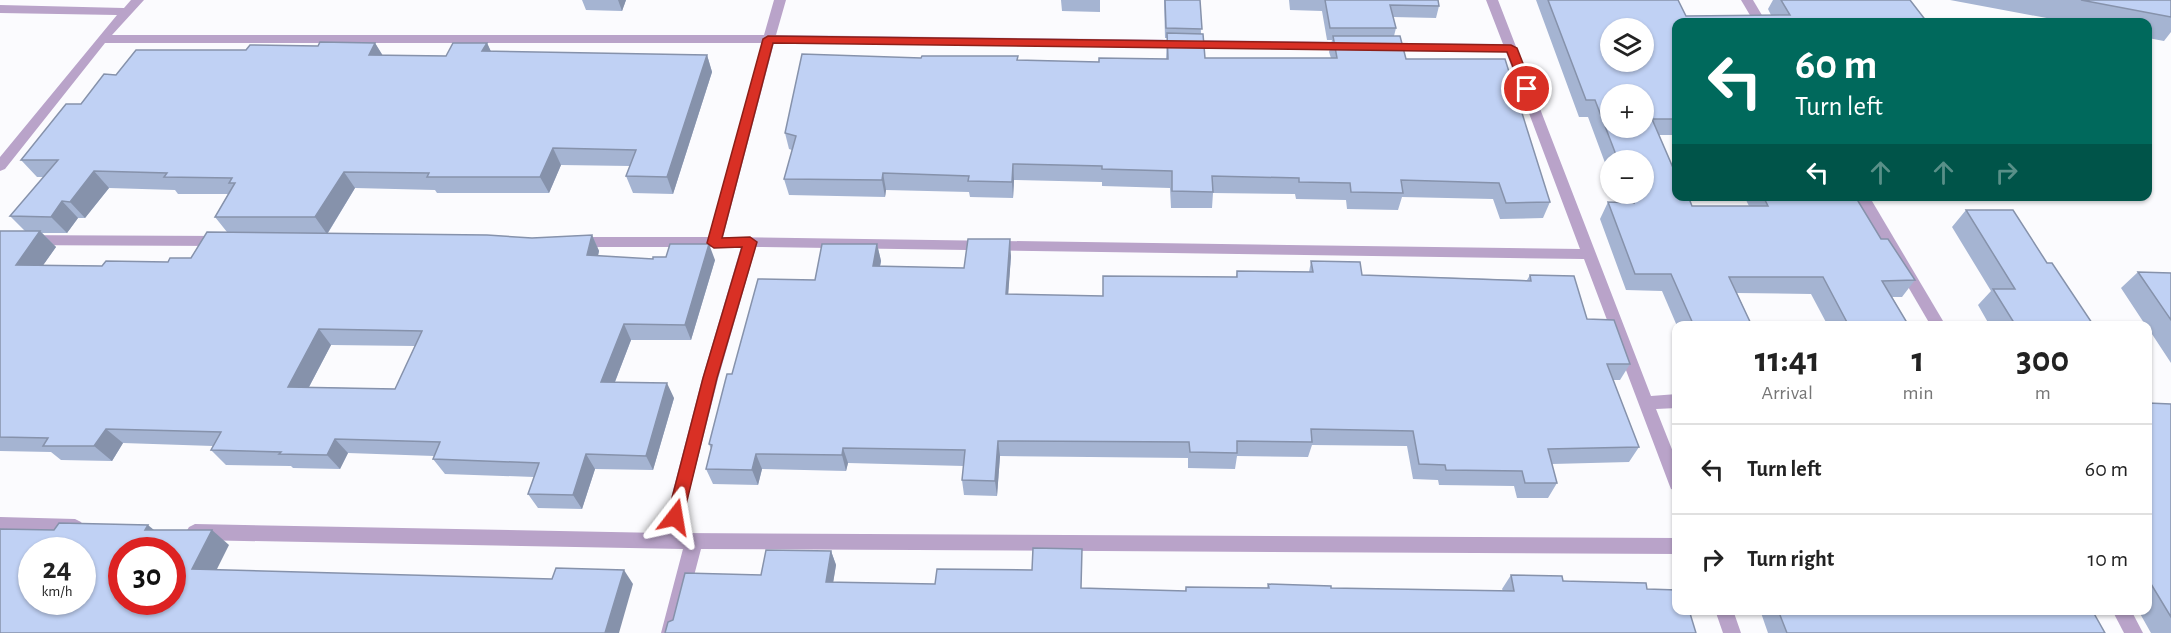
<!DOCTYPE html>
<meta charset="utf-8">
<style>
:root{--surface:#fff;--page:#f2f2f2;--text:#222;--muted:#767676;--line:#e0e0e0}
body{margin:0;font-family:"Alegreya Sans",sans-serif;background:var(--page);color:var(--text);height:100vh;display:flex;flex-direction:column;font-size:22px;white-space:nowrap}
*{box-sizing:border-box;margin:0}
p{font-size:20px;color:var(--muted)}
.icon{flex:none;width:33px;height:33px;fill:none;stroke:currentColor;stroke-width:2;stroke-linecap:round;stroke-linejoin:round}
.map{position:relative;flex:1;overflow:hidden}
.sheet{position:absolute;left:1672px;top:321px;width:480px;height:294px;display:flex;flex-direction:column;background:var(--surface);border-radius:12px;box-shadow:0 2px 4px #0004}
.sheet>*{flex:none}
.hud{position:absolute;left:1672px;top:18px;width:480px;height:183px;border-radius:12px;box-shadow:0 2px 4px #0004;background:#00695c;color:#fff;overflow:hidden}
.buttons{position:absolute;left:1600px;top:18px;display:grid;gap:12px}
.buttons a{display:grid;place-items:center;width:54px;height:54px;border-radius:50%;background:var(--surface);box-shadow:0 2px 4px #0004;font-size:30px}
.speed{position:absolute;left:18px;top:537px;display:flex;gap:12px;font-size:30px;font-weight:700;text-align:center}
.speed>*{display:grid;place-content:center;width:78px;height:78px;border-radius:50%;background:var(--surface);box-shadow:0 2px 4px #0004;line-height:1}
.speed small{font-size:15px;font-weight:400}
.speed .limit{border:9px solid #d22;background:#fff;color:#111}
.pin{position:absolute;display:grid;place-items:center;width:51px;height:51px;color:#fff;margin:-26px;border:3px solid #fff;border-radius:50%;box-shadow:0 2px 6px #0007}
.me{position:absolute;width:66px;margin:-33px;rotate:14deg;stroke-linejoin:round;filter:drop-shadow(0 0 4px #0008)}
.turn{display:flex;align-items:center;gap:21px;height:126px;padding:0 24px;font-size:27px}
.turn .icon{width:78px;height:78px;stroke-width:2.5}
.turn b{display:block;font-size:42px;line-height:51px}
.lanes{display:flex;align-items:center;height:57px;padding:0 24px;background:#0003;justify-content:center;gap:30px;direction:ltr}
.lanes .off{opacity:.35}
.eta{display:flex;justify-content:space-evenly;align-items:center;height:102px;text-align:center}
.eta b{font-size:36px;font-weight:600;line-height:42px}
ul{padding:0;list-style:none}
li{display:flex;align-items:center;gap:18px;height:90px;padding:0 24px;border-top:2px solid var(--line)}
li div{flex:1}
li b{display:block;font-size:22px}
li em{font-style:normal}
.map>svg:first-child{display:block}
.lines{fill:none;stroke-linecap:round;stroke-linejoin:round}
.street{fill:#b9a3c9;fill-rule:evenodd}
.wall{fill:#a5b4d2;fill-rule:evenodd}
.shaded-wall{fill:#8692ab}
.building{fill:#c0d1f4;stroke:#8692ab;stroke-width:1.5;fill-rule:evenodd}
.route{fill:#d93025;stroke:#8d1f18;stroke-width:1.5}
</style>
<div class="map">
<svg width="2171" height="633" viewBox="0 0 2171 633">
<rect width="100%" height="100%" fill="#fbfbfe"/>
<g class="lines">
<g class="street">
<polygon points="131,0 144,0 112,35 764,35 774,0 786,0 776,35 1350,42 1356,46 1354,49 774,43 723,237 1580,249 1506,52 1383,51 1377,47 1383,43 1503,44 1486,0 1498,0 1651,396 1677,394 1677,408 1656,409 1677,462 1677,491 1671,489 1669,484 1584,259 756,247 718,379 679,533 1677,538 1677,554 701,549 679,633 661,633 683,549 195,540 189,537 186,532 189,527 195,524 662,533 702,379 741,247 576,247 569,242 576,237 709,237 762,43 105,43 5,169 0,171 0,157 117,15 0,13 0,5 124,8"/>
<polygon points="1741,0 1753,0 1766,22 1754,22"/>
<polygon points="1855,196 1869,196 1946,326 1931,326"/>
<polygon points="0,235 222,236 229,241 222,246 0,245"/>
<polygon points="0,517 75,519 81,522 84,527 81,532 75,535 0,533"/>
<polygon points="1715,610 1733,610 1741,633 1723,633"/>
<polygon points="2112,610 2131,610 2143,633 2124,633"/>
</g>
</g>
<g class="wall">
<polygon points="582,0 626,0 622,11 586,10"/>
<polygon points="1061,0 1100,0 1100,12 1062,11"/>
<polygon points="1164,0 1200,0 1201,34 1205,58 1331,58 1329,52 1332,40 1327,40 1322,11 1290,10 1289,0 1438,0 1439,6 1436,18 1393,17 1396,28 1394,36 1406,59 1550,202 1543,218 1500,219 1493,199 1402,197 1398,210 1347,209 1346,200 1296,199 1295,194 1213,193 1212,208 1171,208 1170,188 1102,186 1102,182 1014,180 1013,198 970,197 969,192 886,190 885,197 789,195 784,179 792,150 789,149 785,133 1018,60 1099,62 1166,59 1167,38 1165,38"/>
<polygon points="1536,0 1678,0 1686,16 1771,15 1768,9 1773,0 1910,0 1927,22 1677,22 1677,135 1659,135 1677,196 1692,206 1749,206 1744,196 1855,196 1881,239 1915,280 1902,297 1892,297 1909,326 1828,326 1811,294 1737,293 1752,326 1677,326 1662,291 1626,290 1600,219 1608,202 1619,202 1616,194 1644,194 1644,160 1611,160 1611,179 1588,117 1579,117"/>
<polygon points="1950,0 2171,0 2171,32 2164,41 2148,38 2148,22 2068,22"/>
<path d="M375,43l7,12 64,1 41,-13 4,9 216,3 5,17 -39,122 -40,-1 -7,-17 4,-10 -69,-1 -12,28h-112l-2,-3 -80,-2 -27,45 204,5 60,-3 7,16 -1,5 55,3 62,1 -24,80h-60l-16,42 59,16 -21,72 -58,-1 -13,40 -44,-1 -10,-14 6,-17 -89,-3 -12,-15 1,-3 -86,-3 -8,16 -47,-1 -2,-2 -65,-1 -15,-15 2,-4 -90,-3 -11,18 -51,-1 -10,-8 -51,-1v-220h25l-15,-15 34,-39h-7l-16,-17 60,-56 35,-29 130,-25zM109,188l66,2 3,4h50l-13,23 12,15 -36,26 -23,4 -66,4 -59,-1 13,-18 -14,-14h25l11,-15h7zM331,345l84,1 -20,43 -86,-2z"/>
<polygon points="1966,210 2047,263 2094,326 1990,326 1978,305 1991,291 1952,227"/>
<polygon points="877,244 881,261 880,266 964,268 1011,256 1008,294 1103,296 1236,277 1237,271 1309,272 1311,261 1362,275 1527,280 1530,275 1587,319 1630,364 1620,380 1613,380 1639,447 1629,462 1552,464 1557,483 1548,498 1517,498 1514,486 1439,485 1438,480 1413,479 1407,446 1312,445 1308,457 1237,456 1235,469 1188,468 1188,458 1000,456 997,496 964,495 962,480 964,466 848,463 846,471 762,469 758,485 713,484 706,469 711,449 709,444 732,374 815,280"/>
<polygon points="2138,272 2171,273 2171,363 2148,328 2148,326 2146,326 2121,288"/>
<polygon points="2148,403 2171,404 2171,633 2151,633 2138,610 2148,610"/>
<polygon points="831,551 836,565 833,582 1185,591 1186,587 1267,588 1268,584 1331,588 1503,591 1502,589 1511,575 1647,589 673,620 761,575"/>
<polygon points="1760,610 2092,610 2105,633 1768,633"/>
</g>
<g class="shaded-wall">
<polygon points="618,0 626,0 622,11"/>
<polygon points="375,43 385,59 369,55"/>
<polygon points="487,43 495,60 482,51"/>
<polygon points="707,55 712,72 673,194 667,177"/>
<polygon points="553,148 561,165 549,193 540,177"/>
<polygon points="1013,164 1014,180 1013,198 1012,182"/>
<polygon points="94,171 109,188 85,218 70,202"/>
<polygon points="344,172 355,188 327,234 315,217"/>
<polygon points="883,173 886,190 885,197 882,180"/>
<polygon points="62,201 78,218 67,233 51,217"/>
<polygon points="40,231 56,247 32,281 16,265"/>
<polygon points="592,235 599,251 594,271 587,255"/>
<polygon points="1010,239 1011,256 1007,311 1006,294"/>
<polygon points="709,244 715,260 691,340 685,325"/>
<polygon points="877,244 881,261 877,283 873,266"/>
<polygon points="624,324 631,340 609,397 601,382"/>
<polygon points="319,329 331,345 301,402 288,387"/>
<polygon points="667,383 674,398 653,470 646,456"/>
<polygon points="106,429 123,443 112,461 94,446"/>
<polygon points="335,439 348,453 340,469 327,455"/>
<polygon points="998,441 1000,456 997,496 995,481"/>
<polygon points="843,448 848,463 846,471 842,455"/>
<polygon points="586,454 595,469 582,509 573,495"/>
<polygon points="756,454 762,469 758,485 752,470"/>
<polygon points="148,525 166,540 145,530"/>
<polygon points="212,530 229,545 210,583 192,569"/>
<polygon points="831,551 836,565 831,596 826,582"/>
<polygon points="624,570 633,584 619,633 605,633"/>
</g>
<g class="building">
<polygon points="1165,0 1200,0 1202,29 1166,28"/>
<polygon points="1325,0 1438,0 1439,6 1390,5 1396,28 1330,28"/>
<path d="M1548,0h130l8,16 104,-1 -9,-15h129l17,22h-250v97h-25l25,58v19h11l4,10h76l-5,-10h92l26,43h7l27,41 -33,1 27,45h-60l-26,-49h-94l23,49h-58l-23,-52h-36l-27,-72 26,1 -4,-9h14v-34h-26l-23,-60h-9zM1611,28h33v34h-33zM1611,94h33v34h-33z"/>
<polygon points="2081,0 2171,0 2171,17"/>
<polygon points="1167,33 1203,34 1205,58 1337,58 1333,36 1400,36 1406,59 1505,59 1550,202 1506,203 1499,183 1401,180 1403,193 1351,192 1350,183 1299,182 1299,178 1212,176 1213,192 1172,191 1172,171 1102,169 1102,166 1013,164 1012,182 968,181 969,176 883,173 882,180 784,179 796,136 785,133 802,54 921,58 922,56 1018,56 1017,60 1099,62 1099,58 1168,59"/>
<polygon points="320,42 375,43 369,55 446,56 453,43 487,43 482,51 707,55 667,177 626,176 636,150 553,148 540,177 427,177 429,173 344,172 315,217 215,217 235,183 229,183 232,178 164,177 167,173 94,171 70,202 62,201 51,217 10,216 58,160 21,160 66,104 81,104 104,74 116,75 136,50 246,50 250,45 318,46"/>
<polygon points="1966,210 2013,210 2047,263 2052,263 2094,326 2016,326 1993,289 2015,289"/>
<path d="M0,231h40l-24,34 86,1 4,-5 62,1 2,-4h21l16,-26 280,3 45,3 60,-3 -5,20 66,4v-2h13l4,-13h39l-24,81 -61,-1 -23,58 66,1 -21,73 -60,-2 -13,41 -45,-1 11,-31 -106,-4 7,-17 -105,-3 -8,16 -48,-1 2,-2 -70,-2 10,-18 -115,-3 -12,17h-51l5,-8 -48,-1zM319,329l103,2 -27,58 -107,-2z"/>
<polygon points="968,239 1010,239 1006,294 1103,296 1103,276 1237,277 1237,271 1313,272 1311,261 1360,262 1362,275 1531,281 1530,275 1574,276 1587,319 1614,320 1630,364 1607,364 1639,447 1548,449 1557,483 1525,483 1522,471 1446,470 1445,465 1419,464 1413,431 1311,429 1312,442 1237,441 1237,453 1190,452 1189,442 998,441 995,481 962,480 965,450 843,448 842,455 756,454 752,470 706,469 712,445 709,444 727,374 732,374 758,279 815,280 822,244 877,244 873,266 964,268"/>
<polygon points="2138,272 2171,273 2171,320"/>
<polygon points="2148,403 2171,404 2171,617 2148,579"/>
<path d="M59,523l89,2 -3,5h67l-20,39 360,10 4,-11 68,2 -19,63h-605v-104l54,1zM32,550h50v52h-50zM122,550h50v52h-50z"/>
<polygon points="1033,548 1082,549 1081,588 1186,591 1186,587 1269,588 1268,584 1331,586 1331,588 1514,591 1511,575 1562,576 1563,581 1646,583 1647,589 1677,590 1677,610 1689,610 1696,633 665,633 668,622 673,620 685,573 761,575 766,550 831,551 826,582 935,584 937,569 1032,570"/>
<polygon points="1778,610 2092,610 2105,633 1787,633"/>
</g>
<polygon class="route" points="768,36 1511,45 1517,48 1533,89 1527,93 1523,92 1507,52 773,43 722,238 750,237 757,242 717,378 683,517 681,522 675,524 670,522 667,517 703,378 742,247 714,248 707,243 763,39"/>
</svg>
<div class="buttons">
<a><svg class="icon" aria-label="layers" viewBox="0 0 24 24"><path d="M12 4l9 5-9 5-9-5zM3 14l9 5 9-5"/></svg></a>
<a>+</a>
<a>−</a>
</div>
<div class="speed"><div>24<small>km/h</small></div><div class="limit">30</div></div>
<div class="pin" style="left:1527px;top:89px;background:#d93025"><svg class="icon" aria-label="arrive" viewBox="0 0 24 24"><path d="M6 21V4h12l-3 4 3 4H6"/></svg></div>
<svg class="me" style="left:675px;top:517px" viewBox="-20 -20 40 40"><path d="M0-17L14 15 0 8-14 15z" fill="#d93025" stroke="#fff" stroke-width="4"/></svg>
<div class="hud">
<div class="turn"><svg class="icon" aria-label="left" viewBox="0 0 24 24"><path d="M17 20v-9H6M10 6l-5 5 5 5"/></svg><div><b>60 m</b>Turn left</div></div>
<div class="lanes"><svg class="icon" aria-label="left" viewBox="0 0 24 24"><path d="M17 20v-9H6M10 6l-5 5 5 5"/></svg><svg class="icon off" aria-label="ahead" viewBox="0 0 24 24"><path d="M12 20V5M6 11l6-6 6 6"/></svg><svg class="icon off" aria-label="ahead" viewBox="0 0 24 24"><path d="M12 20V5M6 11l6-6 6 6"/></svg><svg class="icon off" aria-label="right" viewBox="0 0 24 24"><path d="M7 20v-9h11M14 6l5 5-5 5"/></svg></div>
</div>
<section class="sheet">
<div class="eta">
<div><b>11:41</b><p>Arrival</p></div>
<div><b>1</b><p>min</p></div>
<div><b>300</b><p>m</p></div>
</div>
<ul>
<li><svg class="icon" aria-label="left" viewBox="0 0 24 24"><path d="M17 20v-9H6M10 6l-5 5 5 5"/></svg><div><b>Turn left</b></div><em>60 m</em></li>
<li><svg class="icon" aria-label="right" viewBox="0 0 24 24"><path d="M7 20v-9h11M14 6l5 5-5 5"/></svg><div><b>Turn right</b></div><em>10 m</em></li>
</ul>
</section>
</div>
